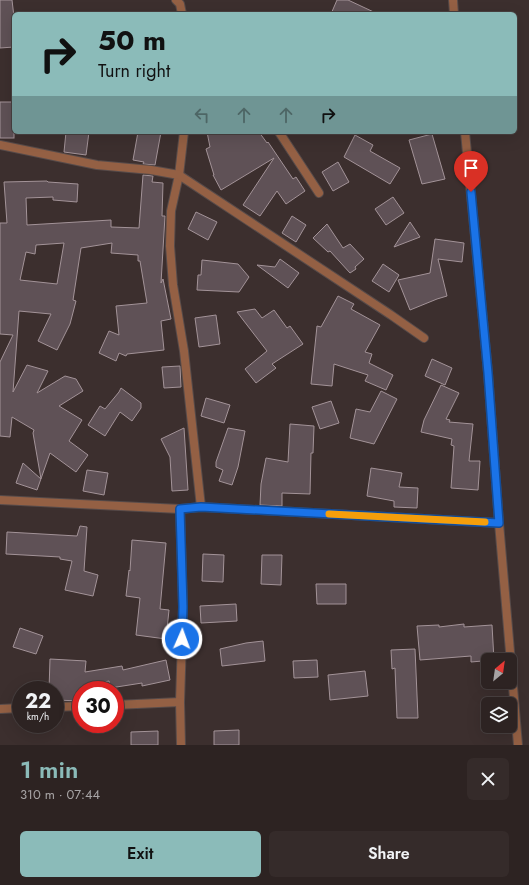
<!DOCTYPE html>
<meta charset="utf-8">
<style>
:root{--surface:#2d2322;--page:#352b2a;--text:#f1f3f6;--muted:#a7a4a5;--line:#484040;--accent:#8bbbb9}
body{margin:0;font-family:Jost,sans-serif;background:var(--page);color:var(--text);height:100vh;display:flex;flex-direction:column;font-size:15px;white-space:nowrap}
*{box-sizing:border-box;margin:0}
p{font-size:13px;color:var(--muted)}
.icon{flex:none;width:22px;height:22px;fill:none;stroke:currentColor;stroke-width:2;stroke-linecap:round;stroke-linejoin:round}
.map{position:relative;height:745px;overflow:hidden}
.details{display:flex;flex-direction:column;background:var(--surface);flex:1}
.details>*{flex:none}
.hud{position:absolute;left:12px;top:12px;width:505px;height:122px;border-radius:6px;box-shadow:0 4px 16px #0002,0 0 0 1px var(--line);background:#8bbbb9;color:#111;overflow:hidden}
.needle{width:26px;rotate:29deg}
.fabs{position:absolute;left:481px;top:653px;display:grid;gap:8px}
.fabs a{display:grid;place-items:center;width:36px;height:36px;border-radius:6px;background:var(--surface);box-shadow:0 4px 16px #0002,0 0 0 1px var(--line);font-size:20px}
.speed{position:absolute;left:12px;top:681px;display:flex;gap:8px;font-size:20px;font-weight:700;text-align:center}
.speed>*{display:grid;place-content:center;width:52px;height:52px;border-radius:50%;background:var(--surface);box-shadow:0 4px 16px #0002,0 0 0 1px var(--line);line-height:1}
.speed small{font-size:10px;font-weight:400}
.speed .limit{border:6px solid #d22;background:#fff;color:#111}
.pin{position:absolute;display:grid;place-items:center;width:34px;height:34px;color:#fff;margin:-41px -17px;border-radius:50% 50% 50% 0;rotate:-45deg;box-shadow:0 0 4px #0007}
.pin .icon{rotate:45deg}
.me{position:absolute;width:44px;margin:-22px;rotate:2deg;stroke-linejoin:round;filter:drop-shadow(0 0 3px #0008)}
.turn{display:flex;align-items:center;gap:14px;height:84px;padding:0 20px;font-size:18px}
.turn .icon{width:52px;height:52px;stroke-width:2.5}
.turn b{display:block;font-size:28px;line-height:34px}
.lanes{display:flex;align-items:center;height:38px;padding:0 20px;background:#0003;justify-content:center;gap:20px;direction:ltr}
.lanes .off{opacity:.35}
.round{display:grid;place-items:center;flex:none;width:42px;height:42px;border-radius:6px;background:var(--page)}
.summary{display:flex;align-items:center;justify-content:space-between;height:68px;padding:0 20px}
h1{font-size:24px;font-weight:600;line-height:30px;color:var(--accent)}
.primary-button{display:flex;gap:8px;margin-top:auto;padding:8px 20px}
.primary-button a{flex:1;height:46px;border-radius:6px;background:var(--accent);color:#111;font-size:16px;font-weight:600;line-height:46px;text-align:center}
.primary-button a+a{background:var(--page);color:var(--text)}
.map>svg:first-child{display:block}
.building{fill:#5f5156;stroke:#a39398;fill-rule:evenodd}
.lines{fill:none;stroke-linecap:round;stroke-linejoin:round}
.street-casing{stroke:#574b4a;stroke-width:10}
.street{stroke:#946044;stroke-width:8}
.route-casing{stroke:#114b97;stroke-width:10}
.route{stroke:#1a73e8;stroke-width:7}
.slow{stroke:#f59e0b;stroke-width:7}
</style>
<div class="map">
<svg width="529" height="745" viewBox="0 0 529 745">
<rect width="100%" height="100%" fill="#3c2f2e"/>
<g class="building">
<polygon points="0,0 12,0 14,17 14,47 0,48"/>
<polygon points="337,0 348,0 378,14 331,14"/>
<rect x="0" y="102" width="14" height="36"/>
<polygon points="66,132 89,132 86,155 64,152"/>
<polygon points="138,132 161,132 155,165 143,164 144,162 133,160"/>
<polygon points="207,132 259,132 267,143 268,142 293,179 296,177 305,191 286,204 277,191 260,216 243,205 274,158 221,190 213,175 214,175 206,149 210,147"/>
<polygon points="432,134 445,179 422,184 409,140"/>
<polygon points="355,135 373,145 370,151 400,168 390,184 344,157"/>
<polygon points="338,162 349,182 333,191 322,172"/>
<path d="M143,175l10,1 -1,6 11,1 -1,33h3l-4,67 2,-4 8,40 -10,2 3,29 -37,4 -1,2 -7,-3 -3,8 -17,-8 10,-22 10,4 -3,-29 31,-3 -7,-42h-2v-6l-27,-2 1,-10 -31,5 -8,52 3,1 -6,23 -13,26 -19,-9 13,-27 -32,-3 -6,81 14,-27 21,6 -11,22 28,-17 11,3 7,12 -24,15 23,14 -13,21 19,14 -12,17 -26,-19 -13,37 -21,-7 7,-20 18,16 -8,-46 1,-3 -22,-13 -2,20 -10,-1v-74l13,-27 -13,-1v-111h7l-3,-41 43,-1 1,1 30,2 -1,18 -24,-2v-3l-27,1 1,27 84,-5v7l28,1zM64,243l-7,41 -37,-4 6,-28 9,2 1,-9z"/>
<polygon points="393,197 404,213 386,225 375,209"/>
<polygon points="196,212 217,222 208,240 188,229"/>
<polygon points="292,216 306,225 296,242 282,233"/>
<polygon points="410,222 420,237 394,247"/>
<polygon points="327,224 343,248 350,244 364,259 355,267 356,269 350,273 330,251 328,252 313,238"/>
<polygon points="435,239 464,243 462,262 438,259 447,296 437,299 410,310 398,280 430,273"/>
<polygon points="280,259 299,273 288,288 257,265 275,267"/>
<polygon points="202,260 238,264 249,277 239,292 197,290 198,275 201,275"/>
<polygon points="383,264 399,275 389,292 372,281"/>
<polygon points="338,296 354,304 351,309 380,325 365,352 372,354 369,363 393,375 386,390 365,381 368,375 334,364 332,386 311,384 317,326 321,327"/>
<polygon points="255,309 262,318 274,310 287,328 290,326 303,344 272,364 276,368 256,383 245,369 267,351 237,312"/>
<polygon points="216,315 220,344 199,347 195,318"/>
<polygon points="432,359 452,368 445,385 425,376"/>
<polygon points="180,366 181,387 164,388 162,367"/>
<polygon points="441,385 459,393 446,419 450,420 449,422 473,424 469,461 480,461 478,490 451,488 454,446 451,445 452,439 421,432 424,420"/>
<polygon points="121,388 141,403 141,408 132,421 120,412 105,436 88,425 100,406 105,409 119,392"/>
<polygon points="381,391 397,399 374,444 350,438 356,409 370,412"/>
<polygon points="206,398 230,405 224,423 201,416"/>
<polygon points="331,401 339,423 320,429 312,407"/>
<polygon points="290,424 314,426 313,453 311,453 310,494 282,493 282,506 260,505 261,484 266,458 288,462"/>
<polygon points="184,428 188,490 172,491 170,457 161,439"/>
<polygon points="228,428 245,431 238,467 232,485 219,481 223,470 216,467 216,462"/>
<polygon points="371,468 402,473 399,487 418,488 417,508 394,507 394,501 367,496"/>
<polygon points="87,470 108,473 104,495 83,491"/>
<polygon points="80,526 87,527 84,571 98,575 93,596 65,590 72,561 60,559 60,557 6,554 7,532 77,536"/>
<polygon points="132,540 166,543 160,609 169,610 166,639 136,635 140,598 126,596 129,570 130,571"/>
<polygon points="203,554 224,555 223,582 202,581"/>
<polygon points="262,555 282,555 281,585 261,584"/>
<polygon points="316,584 346,584 346,604 317,604"/>
<polygon points="236,604 237,621 201,623 200,606"/>
<polygon points="464,624 464,627 492,625 494,660 471,662 471,656 420,660 417,626 439,625 439,627"/>
<polygon points="20,628 43,636 36,654 13,647"/>
<polygon points="263,641 265,661 222,666 220,649 246,643"/>
<polygon points="415,649 418,718 397,718 395,668 392,669 391,650"/>
<polygon points="50,659 86,661 85,672 122,666 123,670 166,660 170,680 142,686 142,683 110,688 109,681 85,686 85,690 81,690 81,701 55,700 55,690 49,690"/>
<polygon points="317,660 318,677 294,678 293,661"/>
<polygon points="365,671 368,696 330,700 328,675"/>
<polygon points="239,730 239,745 214,745 214,731"/>
<polygon points="158,731 158,745 131,745 131,732"/>
</g>
<g class="lines">
<defs>
<g id="street">
<polyline points="176,0 180,4 182,14"/>
<polyline points="453,0 454,14"/>
<polyline points="184,132 179,175 171,211 170,246 173,285 184,351 201,507"/>
<polyline points="279,132 319,193"/>
<polyline points="465,132 488,373 499,523 518,745"/>
<polyline points="0,145 97,165 151,170 179,175 391,315 424,338"/>
<polyline points="0,500 180,509 201,507 499,523"/>
<polyline points="180,509 183,607 180,702 181,745"/>
<polyline points="115,705 180,702"/>
<polyline points="55,707 81,706"/>
<polyline points="0,709 21,708"/>
</g>
</defs>
<use href="#street" class="street-casing"/>
<use href="#street" class="street"/>
</g>
<g class="lines">
<defs>
<polyline id="route" points="182,639 183,607 180,509 201,507 499,523 488,373 471,192"/>
</defs>
<use href="#route" class="route-casing"/>
<use href="#route" class="route"/>
<polyline class="slow" points="329,514 485,522"/>
</g>
</svg>
<div class="fabs">
<a><svg class="needle" viewBox="-14 -14 28 28"><path d="M0-13l5 13h-10z" fill="#e53935"/><path d="M0 13l5-13h-10z" fill="#a7a4a5"/></svg></a>
<a><svg class="icon" aria-label="layers" viewBox="0 0 24 24"><path d="M12 4l9 5-9 5-9-5zM3 14l9 5 9-5"/></svg></a>
</div>
<div class="speed"><div>22<small>km/h</small></div><div class="limit">30</div></div>
<div class="pin" style="left:471px;top:192px;background:#d93025"><svg class="icon" aria-label="arrive" viewBox="0 0 24 24"><path d="M6 21V4h12l-3 4 3 4H6"/></svg></div>
<svg class="me" style="left:182px;top:639px" viewBox="-20 -20 40 40"><circle r="17" fill="#1a73e8" stroke="#fff" stroke-width="3"/><path d="M0-11L8 9 0 5-8 9z" fill="#fff"/></svg>
<div class="hud">
<div class="turn"><svg class="icon" aria-label="right" viewBox="0 0 24 24"><path d="M7 20v-9h11M14 6l5 5-5 5"/></svg><div><b>50 m</b>Turn right</div></div>
<div class="lanes"><svg class="icon off" aria-label="left" viewBox="0 0 24 24"><path d="M17 20v-9H6M10 6l-5 5 5 5"/></svg><svg class="icon off" aria-label="ahead" viewBox="0 0 24 24"><path d="M12 20V5M6 11l6-6 6 6"/></svg><svg class="icon off" aria-label="ahead" viewBox="0 0 24 24"><path d="M12 20V5M6 11l6-6 6 6"/></svg><svg class="icon" aria-label="right" viewBox="0 0 24 24"><path d="M7 20v-9h11M14 6l5 5-5 5"/></svg></div>
</div>
</div>
<section class="details">
<div class="summary"><div><h1>1 min</h1><p>310 m · 07:44</p></div><a class="round"><svg class="icon" aria-label="close" viewBox="0 0 24 24"><path d="M6 6l12 12M18 6L6 18"/></svg></a></div>
<div class="primary-button"><a>Exit</a><a>Share</a></div>
</section>
